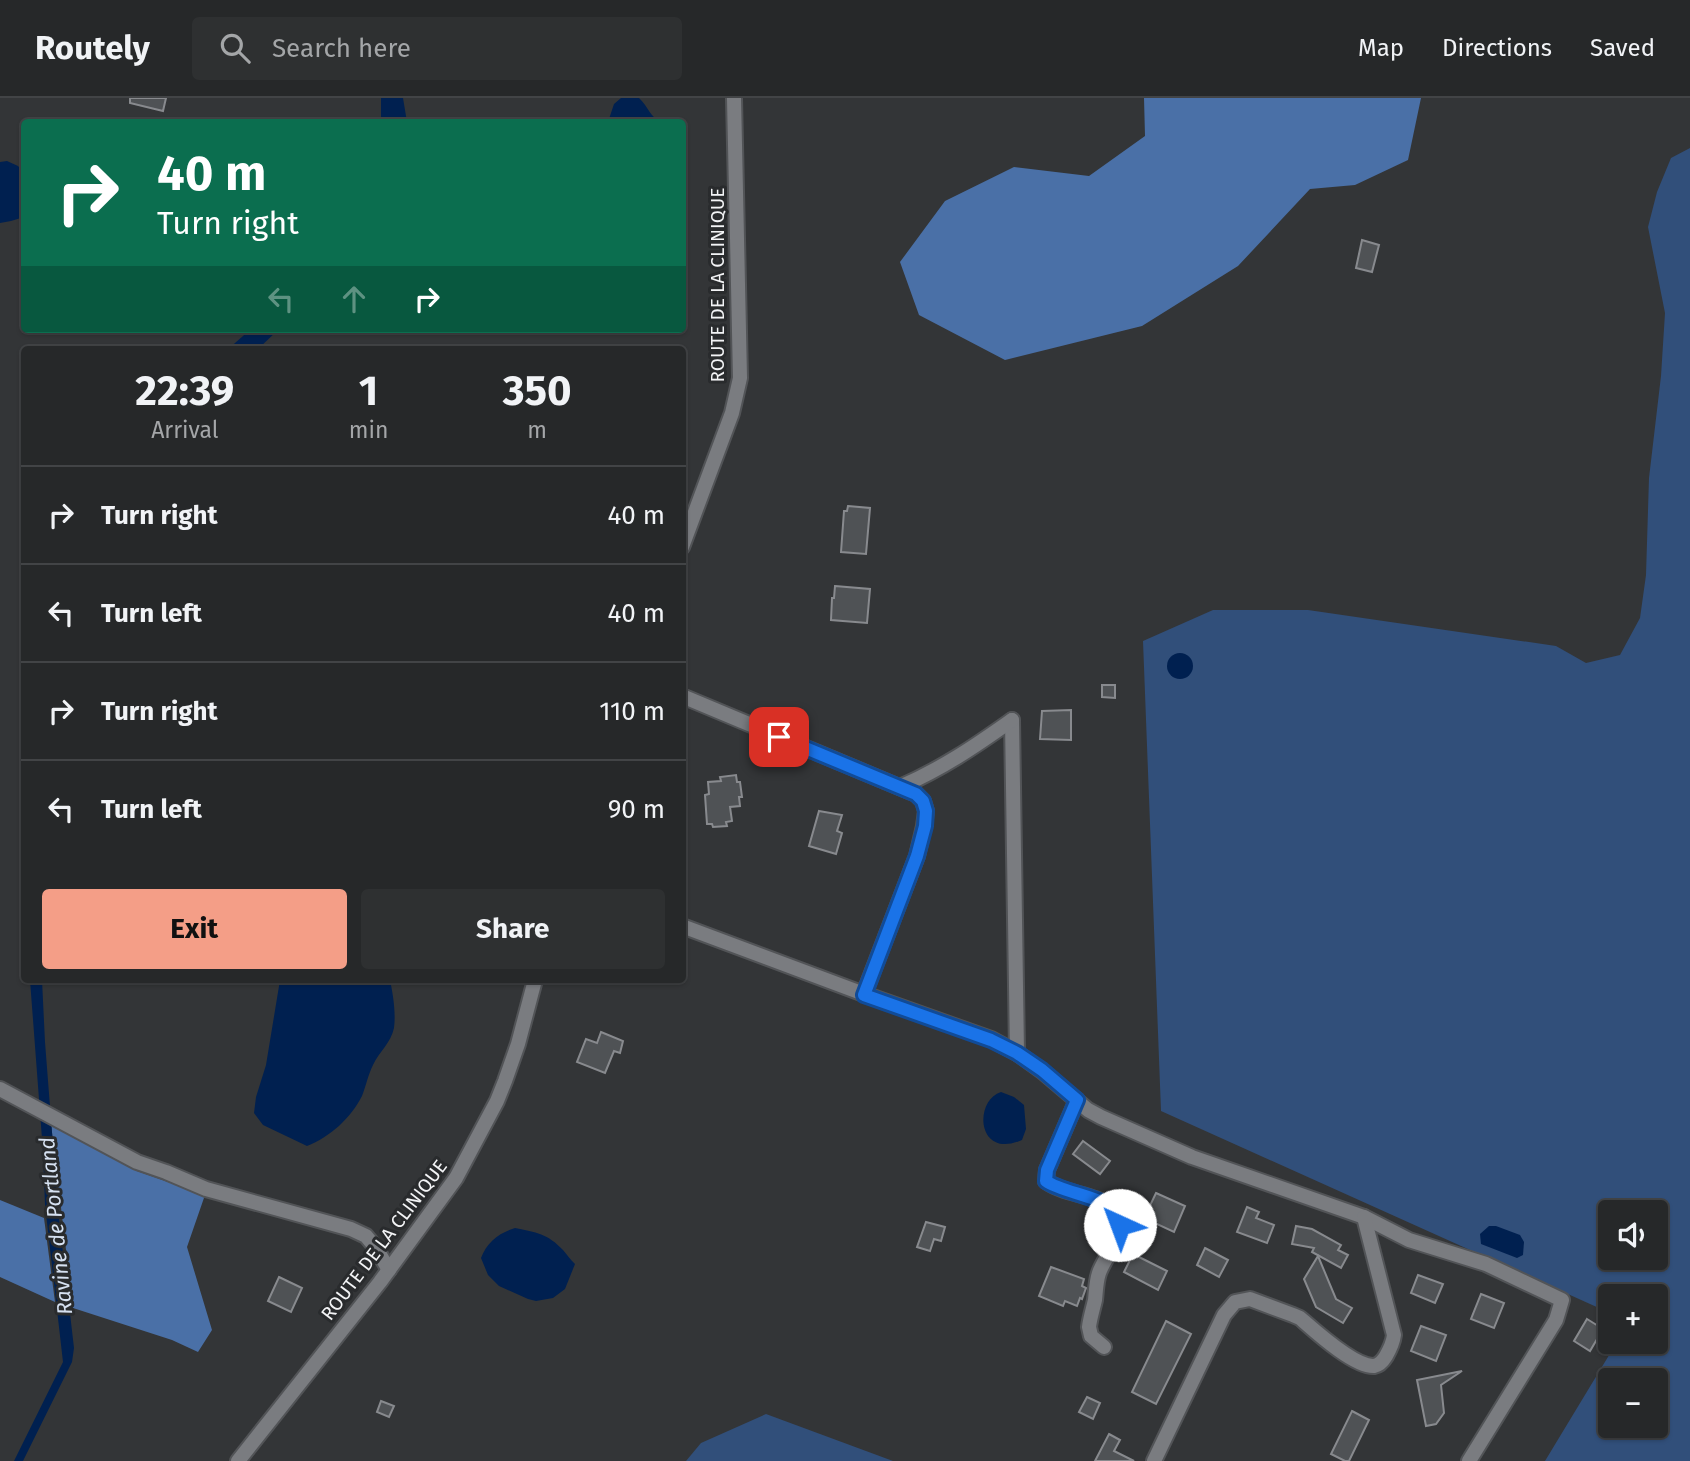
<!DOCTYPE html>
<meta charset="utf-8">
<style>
:root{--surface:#262829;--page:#2e3031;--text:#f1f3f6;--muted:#a4a6a8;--line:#424446;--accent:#f49e87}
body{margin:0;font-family:"Fira Sans",sans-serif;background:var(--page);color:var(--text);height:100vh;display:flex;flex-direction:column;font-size:26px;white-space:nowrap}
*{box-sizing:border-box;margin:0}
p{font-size:23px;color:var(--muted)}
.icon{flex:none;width:38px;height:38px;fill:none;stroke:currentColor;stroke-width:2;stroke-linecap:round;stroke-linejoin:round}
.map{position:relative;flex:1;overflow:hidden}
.side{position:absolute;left:21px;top:248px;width:665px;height:637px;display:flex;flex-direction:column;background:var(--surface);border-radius:7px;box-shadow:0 2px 5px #0004,0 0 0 2px var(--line)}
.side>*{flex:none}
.banner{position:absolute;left:21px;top:21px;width:665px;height:214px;border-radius:7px;box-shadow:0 2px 5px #0004,0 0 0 2px var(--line);background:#0b6e4f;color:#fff;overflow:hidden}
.buttons{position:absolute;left:1598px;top:1102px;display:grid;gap:14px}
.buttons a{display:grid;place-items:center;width:70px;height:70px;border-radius:7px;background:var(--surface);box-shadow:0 2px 5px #0004,0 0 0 2px var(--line);font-size:35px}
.pin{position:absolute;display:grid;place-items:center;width:60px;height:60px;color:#fff;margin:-30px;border-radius:14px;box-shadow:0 4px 10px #0006}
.me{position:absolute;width:77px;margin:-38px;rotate:317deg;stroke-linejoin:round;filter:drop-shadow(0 0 5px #0008)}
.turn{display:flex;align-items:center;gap:24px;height:147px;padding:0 21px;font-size:32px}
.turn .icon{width:91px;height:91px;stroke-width:2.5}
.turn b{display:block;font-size:49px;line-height:60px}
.lanes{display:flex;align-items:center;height:66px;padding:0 21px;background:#0003;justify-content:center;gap:35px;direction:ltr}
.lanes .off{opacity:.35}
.eta{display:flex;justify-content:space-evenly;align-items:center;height:119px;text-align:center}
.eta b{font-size:42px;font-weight:700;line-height:49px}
.button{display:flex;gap:14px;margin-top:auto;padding:14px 21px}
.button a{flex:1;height:80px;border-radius:7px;background:var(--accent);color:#111;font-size:28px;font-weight:700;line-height:80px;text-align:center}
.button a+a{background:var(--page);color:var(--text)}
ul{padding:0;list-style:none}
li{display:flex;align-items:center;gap:21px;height:98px;padding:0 21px;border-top:2px solid var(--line)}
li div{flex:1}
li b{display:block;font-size:26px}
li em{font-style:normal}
header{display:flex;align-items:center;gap:42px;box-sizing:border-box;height:98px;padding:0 35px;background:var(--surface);border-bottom:2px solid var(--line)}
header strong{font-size:33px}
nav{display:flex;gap:38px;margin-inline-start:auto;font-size:24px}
.search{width:490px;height:63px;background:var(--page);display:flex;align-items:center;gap:18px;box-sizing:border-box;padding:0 24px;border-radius:7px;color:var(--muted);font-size:26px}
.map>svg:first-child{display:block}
.green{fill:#314f7a;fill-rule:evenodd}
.forest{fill:#4a70a7}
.water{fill:#002050}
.building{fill:#4f5255;stroke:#888a8e;stroke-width:2}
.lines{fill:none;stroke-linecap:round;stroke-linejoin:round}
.minor-casing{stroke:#525457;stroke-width:18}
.minor{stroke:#7a7c80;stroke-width:14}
.route-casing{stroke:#114b97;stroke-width:18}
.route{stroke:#1a73e8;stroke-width:12}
.labels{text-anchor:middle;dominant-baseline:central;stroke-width:6;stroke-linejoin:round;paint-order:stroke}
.street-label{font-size:19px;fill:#f3f4f6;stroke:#292b2d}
.water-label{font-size:21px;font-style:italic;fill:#d6e1f1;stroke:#292b2d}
</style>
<header>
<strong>Routely</strong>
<div class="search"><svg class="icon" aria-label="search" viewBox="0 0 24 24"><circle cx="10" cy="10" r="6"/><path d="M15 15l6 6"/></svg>Search here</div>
<nav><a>Map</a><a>Directions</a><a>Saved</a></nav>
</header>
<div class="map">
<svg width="1690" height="1363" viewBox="0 0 1690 1363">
<rect width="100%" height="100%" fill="#333537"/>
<g class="green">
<path d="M1690,50v1313h-145l72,-119h39v-45h-46v16l-449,-202 -18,-470 70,-31h95l248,36 30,17 34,-8 20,-37 6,-43 3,-97 12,-102 4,-63 -17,-86 9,-35 14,-34zM1610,1115h46v45h-46zM1610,1283h46v45h-46z"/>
<polygon points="766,1316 893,1363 686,1363 701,1345"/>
</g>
<g class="forest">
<polygon points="1144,0 1421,0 1408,62 1355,87 1310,91 1238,168 1142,228 1005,262 919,217 900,164 945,103 1014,69 1089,78 1145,38"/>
<polygon points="51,1026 137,1073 205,1097 187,1149 212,1232 198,1254 172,1242 73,1210"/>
<polygon points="0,1102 44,1120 55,1204 0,1179"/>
</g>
<g class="water">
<polygon points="381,0 403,0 407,24 381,24"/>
<path d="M621,0h18c9,8 11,20 23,24h-54l6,-18z"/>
<polygon points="7,63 18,68 24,75 24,119 11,123 0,125 0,64"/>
<polygon points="251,231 279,231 257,252 227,252"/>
<circle cx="1180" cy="568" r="13"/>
<polygon points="30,882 42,882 45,944 58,1112 74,1250 72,1264 23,1363 14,1363 63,1264 45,1107 43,1054"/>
<path d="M280,882h110c3,14 6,33 4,48 -3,15 -15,24 -21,37 -5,10 -7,21 -11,31 -11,22 -32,41 -55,50l-44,-21 -9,-12 2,-16 10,-32z"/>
<path d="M1001,994l13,5 10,8 2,24 -4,11c-45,20 -49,-39 -21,-48z"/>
<polygon points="1489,1128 1496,1128 1520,1137 1524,1144 1523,1157 1517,1160 1481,1146 1480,1136"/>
<path d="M515,1130c21,4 33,6 48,22 4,5 7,9 12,14l-10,25 -12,9 -17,3 -8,-2 -29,-13 -11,-11 -7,-17c6,-16 18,-25 34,-30z"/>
</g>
<g class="building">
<polygon points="130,0 166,0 163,13 130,5"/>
<polygon points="1362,142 1379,147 1372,174 1356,170"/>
<polygon points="848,408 870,410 866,456 841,454 844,413 847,413"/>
<polygon points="835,488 870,491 867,525 831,522 832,500 834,500"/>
<polygon points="1102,587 1115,587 1115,600 1102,599"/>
<polygon points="1071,612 1071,642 1040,641 1042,613"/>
<polygon points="736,677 737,684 740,684 742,699 739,699 740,708 730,709 732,723 726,724 727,728 713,729 712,726 707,726 705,697 709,696 708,684 721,683 720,679"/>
<polygon points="819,713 842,717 837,733 842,735 836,756 809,748"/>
<polygon points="601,934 623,943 620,955 614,953 605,975 577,964 586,941 597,945"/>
<polygon points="1083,1043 1110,1063 1100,1076 1073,1056"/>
<polygon points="1156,1095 1185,1108 1174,1134 1144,1120"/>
<polygon points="1247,1109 1259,1114 1256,1120 1274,1127 1267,1145 1237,1134"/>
<polygon points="926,1124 945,1129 941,1143 934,1141 930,1153 917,1149"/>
<polygon points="1296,1128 1312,1131 1341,1147 1338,1152 1348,1157 1341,1170 1312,1154 1314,1150 1292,1146"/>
<polygon points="1205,1150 1228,1162 1219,1179 1197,1167"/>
<polygon points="1133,1156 1167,1173 1158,1192 1124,1174"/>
<polygon points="1318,1158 1336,1201 1352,1210 1343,1225 1316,1209 1304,1181"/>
<polygon points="1051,1169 1084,1181 1082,1188 1086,1190 1082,1201 1080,1200 1077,1208 1065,1203 1063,1208 1039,1198"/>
<polygon points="1418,1177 1443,1186 1435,1205 1411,1195"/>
<polygon points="279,1179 302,1190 291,1214 268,1203"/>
<polygon points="1481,1196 1504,1205 1494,1230 1471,1221"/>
<polygon points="1587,1221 1603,1231 1590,1253 1574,1243"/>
<polygon points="1166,1223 1191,1236 1156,1306 1132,1294"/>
<polygon points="1421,1228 1446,1237 1436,1263 1411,1253"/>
<polygon points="1462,1273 1441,1287 1444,1315 1436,1326 1426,1328 1417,1282"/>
<polygon points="1087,1299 1100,1305 1093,1321 1079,1314"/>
<polygon points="381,1303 394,1308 389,1319 377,1314"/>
<polygon points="1352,1313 1369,1322 1349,1363 1345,1363 1331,1356"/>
<polygon points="1109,1336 1120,1342 1114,1353 1134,1363 1095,1363"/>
</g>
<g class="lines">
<defs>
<g id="minor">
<polyline points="682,449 732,315 740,280 734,0"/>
<polyline points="682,598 916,696 923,703 926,713 924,728 917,758 864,896"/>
<polyline points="1012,622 1017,955"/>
<path d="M900,689c43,-19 74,-40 112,-67"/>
<polyline points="682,828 864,896 991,941 1017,955 1042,973 1088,1012 1101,1019 1192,1059 1364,1119 1409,1142 1486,1166 1562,1202 1556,1222 1469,1363"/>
<polyline points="0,991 137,1064 166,1074 206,1091 351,1131 366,1138 376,1150 389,1172"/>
<path d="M1077,1002l-30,70 -1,11c19,14 47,12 66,27 22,17 -7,47 -13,65 -3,9 -3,18 -4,27 -2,9 -5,18 -6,27l2,9 13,11"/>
<polyline points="238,1363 380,1184 456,1080 497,1003 505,983 518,946 535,882"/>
<path d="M1154,1363l70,-146 11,-13 15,-3 43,16 7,3c15,13 54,49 74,48 6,-1 9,-5 12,-10 4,-7 7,-13 8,-21l-30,-118"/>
</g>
</defs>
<use href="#minor" class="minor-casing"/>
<use href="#minor" class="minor"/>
</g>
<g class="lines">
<defs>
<path id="route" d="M779,639l137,57 7,7 3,10 -1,15 -8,30 -53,139 127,45 26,13 25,17 35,30 -30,70 -1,11c16,12 62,16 71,33 2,3 2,7 3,11"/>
</defs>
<use href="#route" class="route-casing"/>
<use href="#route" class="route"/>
</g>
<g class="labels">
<g class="street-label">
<text transform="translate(717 187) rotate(-90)">ROUTE DE LA CLINIQUE</text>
<text transform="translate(384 1142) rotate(-53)">ROUTE DE LA CLINIQUE</text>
</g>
<g class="water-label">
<text transform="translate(56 1128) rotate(-96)">Ravine de Portland</text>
</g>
</g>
</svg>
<div class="buttons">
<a><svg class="icon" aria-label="sound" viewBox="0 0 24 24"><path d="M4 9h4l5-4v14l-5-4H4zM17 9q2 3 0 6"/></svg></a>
<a>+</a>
<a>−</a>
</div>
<div class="pin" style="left:779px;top:639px;background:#d93025"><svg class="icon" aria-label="arrive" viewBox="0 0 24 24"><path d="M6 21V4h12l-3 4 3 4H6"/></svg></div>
<svg class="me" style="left:1120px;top:1127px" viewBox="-20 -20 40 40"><circle r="19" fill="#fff"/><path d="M0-13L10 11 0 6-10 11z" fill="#1a73e8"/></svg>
<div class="banner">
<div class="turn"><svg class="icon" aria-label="right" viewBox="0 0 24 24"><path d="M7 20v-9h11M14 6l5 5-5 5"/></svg><div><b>40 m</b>Turn right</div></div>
<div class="lanes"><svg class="icon off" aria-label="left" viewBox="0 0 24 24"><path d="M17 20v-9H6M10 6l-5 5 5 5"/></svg><svg class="icon off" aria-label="ahead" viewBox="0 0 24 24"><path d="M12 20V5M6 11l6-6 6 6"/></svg><svg class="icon" aria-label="right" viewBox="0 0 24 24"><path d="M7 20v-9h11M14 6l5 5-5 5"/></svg></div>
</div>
<section class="side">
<div class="eta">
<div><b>22:39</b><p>Arrival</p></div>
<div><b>1</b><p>min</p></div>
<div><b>350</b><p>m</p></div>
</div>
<ul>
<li><svg class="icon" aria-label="right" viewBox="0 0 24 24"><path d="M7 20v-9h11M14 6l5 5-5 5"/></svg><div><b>Turn right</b></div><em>40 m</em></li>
<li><svg class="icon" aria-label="left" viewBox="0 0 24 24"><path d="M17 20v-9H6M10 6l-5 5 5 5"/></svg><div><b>Turn left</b></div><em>40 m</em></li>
<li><svg class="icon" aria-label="right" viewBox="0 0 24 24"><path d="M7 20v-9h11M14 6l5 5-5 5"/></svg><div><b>Turn right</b></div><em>110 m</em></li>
<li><svg class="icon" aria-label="left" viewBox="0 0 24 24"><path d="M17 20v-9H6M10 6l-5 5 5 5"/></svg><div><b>Turn left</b></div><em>90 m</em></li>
</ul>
<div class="button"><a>Exit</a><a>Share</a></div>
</section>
</div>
